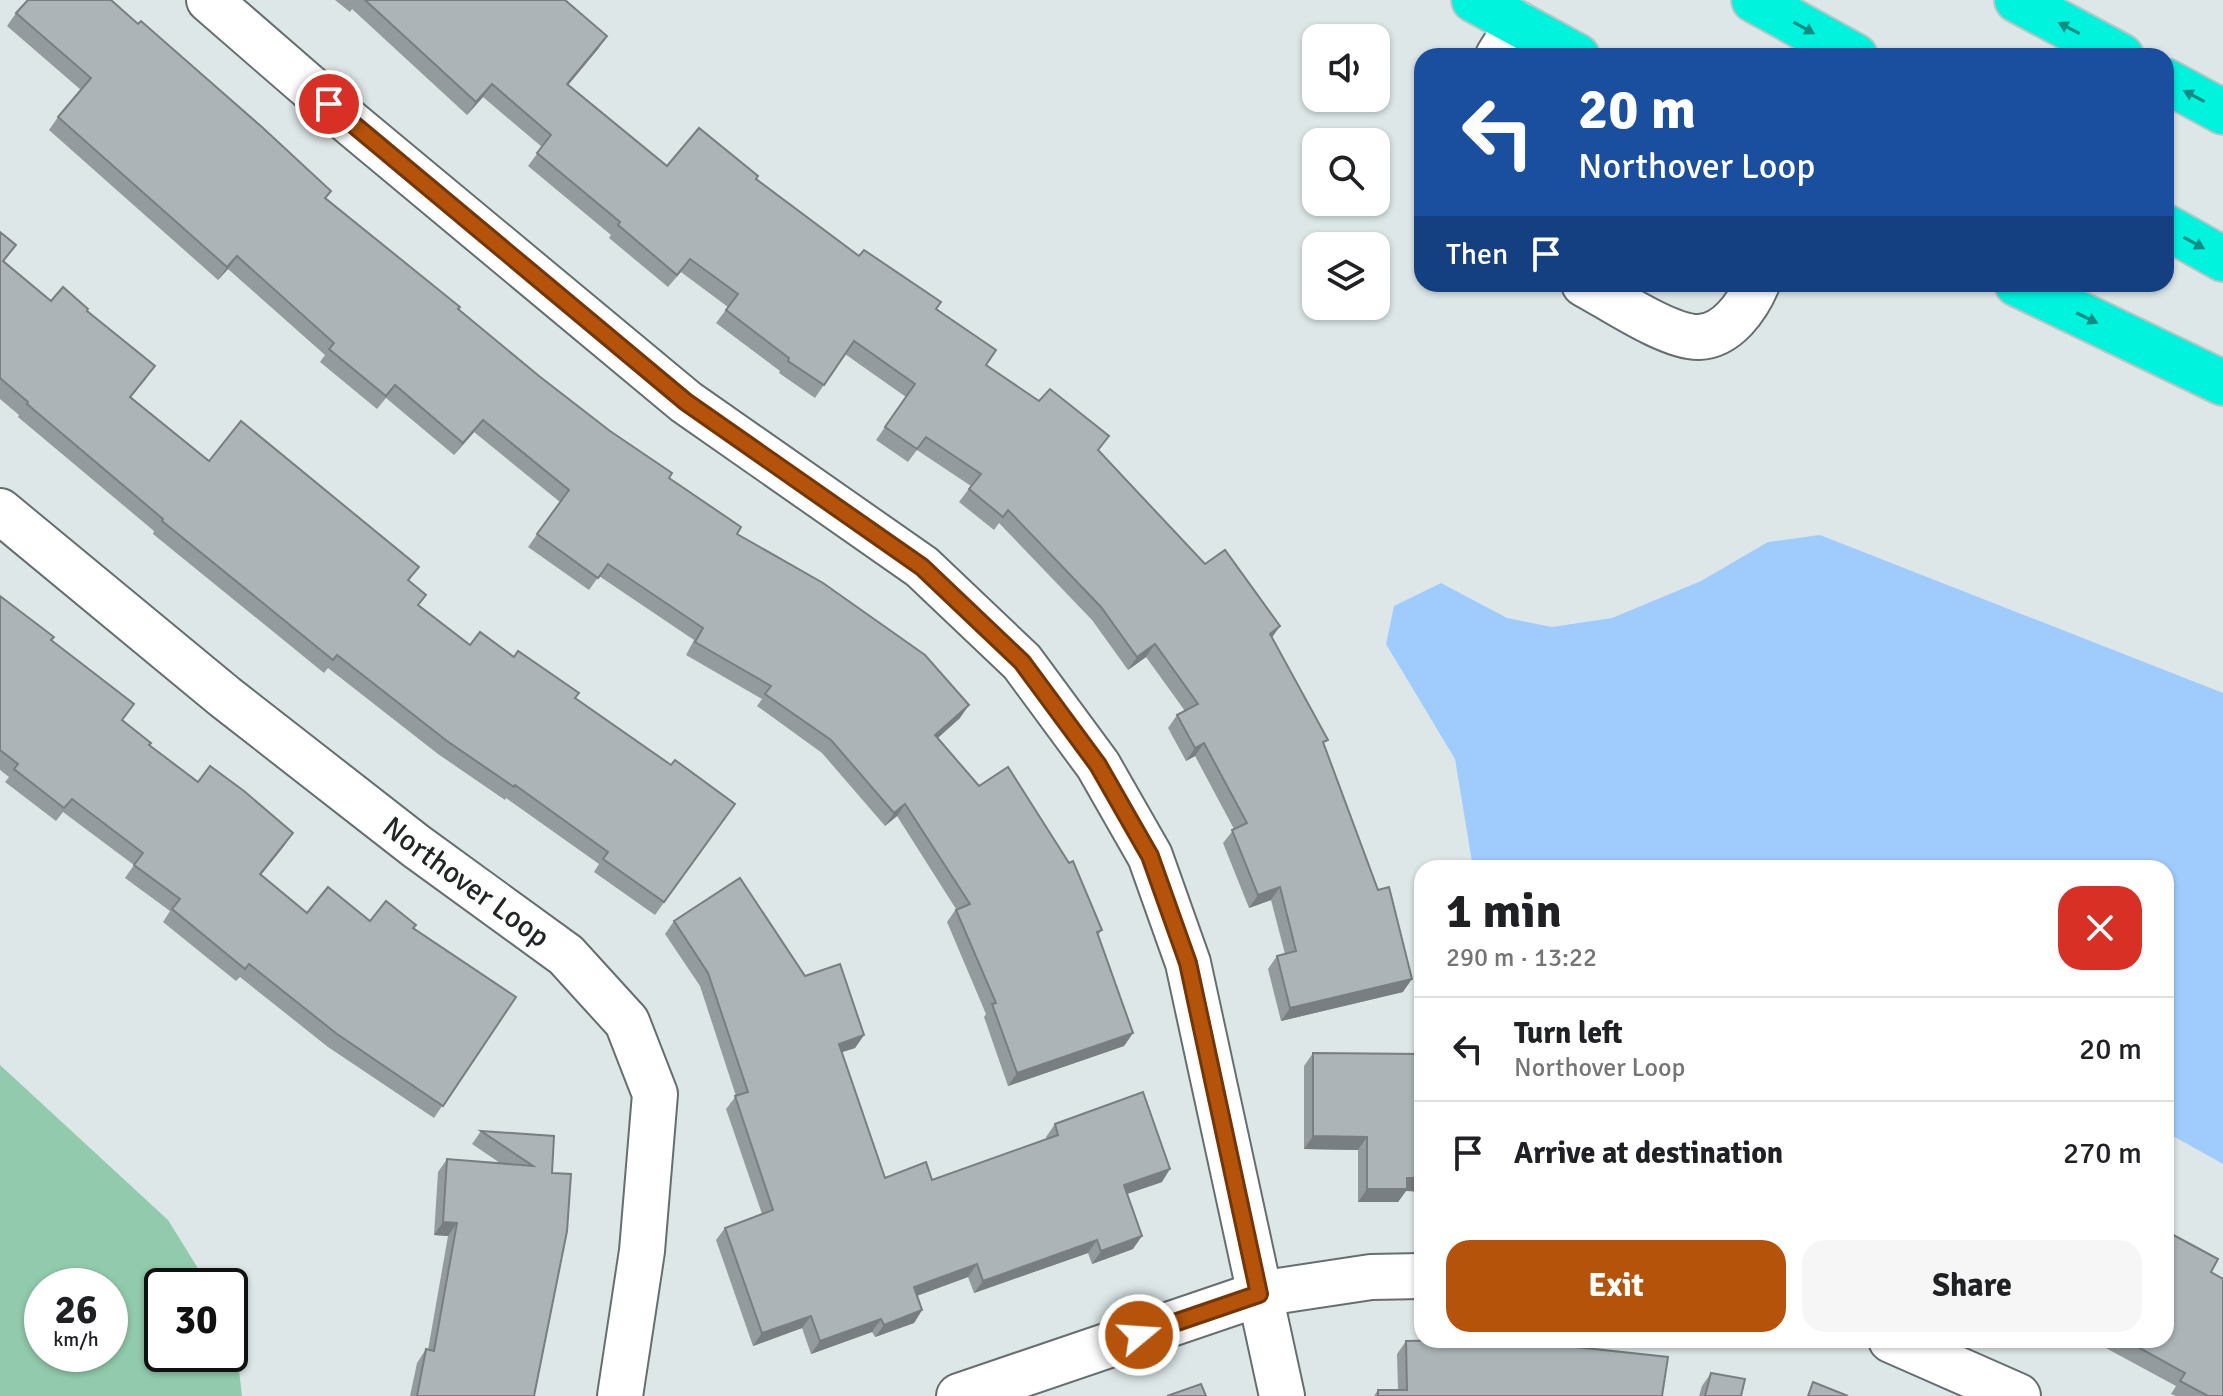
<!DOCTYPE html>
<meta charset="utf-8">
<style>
:root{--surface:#fff;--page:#f6f6f6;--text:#202124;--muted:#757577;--line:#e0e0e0;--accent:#b45309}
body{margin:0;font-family:Signika,sans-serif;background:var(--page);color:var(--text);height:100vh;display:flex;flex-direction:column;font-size:30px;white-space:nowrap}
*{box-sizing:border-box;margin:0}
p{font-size:26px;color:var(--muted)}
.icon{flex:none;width:44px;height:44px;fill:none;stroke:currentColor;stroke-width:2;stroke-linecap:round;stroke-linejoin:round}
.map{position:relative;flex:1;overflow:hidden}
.sheet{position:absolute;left:1414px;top:860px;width:760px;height:488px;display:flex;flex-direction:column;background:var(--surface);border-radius:24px;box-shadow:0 2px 6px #0004}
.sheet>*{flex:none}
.top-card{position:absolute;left:1414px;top:48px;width:760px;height:244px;border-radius:24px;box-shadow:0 2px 6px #0004;background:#1a4fa0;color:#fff;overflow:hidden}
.buttons{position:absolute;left:1302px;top:24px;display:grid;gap:16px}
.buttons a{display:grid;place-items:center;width:88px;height:88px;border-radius:16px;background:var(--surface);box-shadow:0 2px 6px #0004;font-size:40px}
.speed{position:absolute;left:24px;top:1268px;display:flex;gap:16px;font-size:40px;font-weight:700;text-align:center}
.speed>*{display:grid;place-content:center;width:104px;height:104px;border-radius:50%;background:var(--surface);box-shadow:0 2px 6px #0004;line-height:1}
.speed small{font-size:20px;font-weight:400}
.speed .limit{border:4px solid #111;border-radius:12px;background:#fff;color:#111}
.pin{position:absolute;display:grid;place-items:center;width:68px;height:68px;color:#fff;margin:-34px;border:4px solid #fff;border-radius:50%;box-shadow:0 2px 8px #0007}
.me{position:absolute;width:88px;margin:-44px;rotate:72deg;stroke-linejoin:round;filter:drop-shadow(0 0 6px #0008)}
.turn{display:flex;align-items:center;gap:28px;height:168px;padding:0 32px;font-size:36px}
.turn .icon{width:104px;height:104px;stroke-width:2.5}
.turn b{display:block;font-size:56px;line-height:68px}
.then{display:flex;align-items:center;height:76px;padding:0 32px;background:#0003;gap:16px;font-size:30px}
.round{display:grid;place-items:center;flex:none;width:84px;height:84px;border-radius:24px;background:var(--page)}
.headline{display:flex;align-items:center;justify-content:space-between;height:136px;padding:0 32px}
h1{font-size:48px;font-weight:700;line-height:60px}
.action{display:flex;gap:16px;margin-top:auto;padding:16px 32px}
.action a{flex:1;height:92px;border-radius:24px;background:var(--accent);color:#fff;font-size:32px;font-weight:700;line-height:92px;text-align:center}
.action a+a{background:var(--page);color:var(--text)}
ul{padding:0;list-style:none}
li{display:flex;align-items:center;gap:24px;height:104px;padding:0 32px;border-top:2px solid var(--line)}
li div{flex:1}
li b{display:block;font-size:30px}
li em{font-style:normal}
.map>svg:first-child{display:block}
.green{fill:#91caac;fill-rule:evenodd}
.water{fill:#a0ccfd}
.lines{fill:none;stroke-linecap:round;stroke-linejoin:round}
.minor-casing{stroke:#666e6f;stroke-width:48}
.highway-casing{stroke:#c1c2c2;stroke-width:48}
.minor{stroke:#fff;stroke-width:44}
.highway{stroke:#00f3dd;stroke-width:44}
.wall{fill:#949b9e}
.shaded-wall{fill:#787e81}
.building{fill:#acb4b8;stroke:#787e81;stroke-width:2}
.oneway{fill:#118c82}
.route-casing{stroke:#753606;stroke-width:20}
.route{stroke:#b45309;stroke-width:14}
.labels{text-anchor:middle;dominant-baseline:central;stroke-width:6;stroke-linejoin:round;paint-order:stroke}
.street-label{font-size:30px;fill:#222526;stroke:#eaf4f5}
</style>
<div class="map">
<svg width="2223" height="1396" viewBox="0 0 2223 1396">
<rect width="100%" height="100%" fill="#dde7e8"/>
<path class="green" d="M0,1065l168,155 41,66h-47v68h68v-33l4,6 8,69h-242zM42,1286h68v68h-68z"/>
<polygon class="water" points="1820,535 2223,693 2223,1164 2166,1132 2166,868 1473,868 1455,759 1386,644 1394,606 1441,583 1507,618 1552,627 1612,618 1701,581 1768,542"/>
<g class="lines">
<defs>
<g id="minor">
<polyline points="209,0 353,125 686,402 922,567 1022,662 1098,765 1150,856 1188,963 1282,1396"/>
<polyline points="1498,56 1518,24"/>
<path d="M1584,284c28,15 85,54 115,53 28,-1 48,-30 58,-53"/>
<path id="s1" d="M0,511l225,186 191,149 150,109 61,67 28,72 -13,157 -22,145"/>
<polyline points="1891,1340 2018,1396"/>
<polyline points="959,1396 1259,1294 1371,1277 1422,1276"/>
</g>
<g id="highway">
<polyline points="1474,0 1577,56"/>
<polyline points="1754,0 1855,56"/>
<polyline points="2017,0 2121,56"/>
<polyline points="2166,81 2223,112"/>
<polyline points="2166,227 2223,259"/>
<polyline points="2017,284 2223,383"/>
</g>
</defs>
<use href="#minor" class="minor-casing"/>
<use href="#highway" class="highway-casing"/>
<use href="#minor" class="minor"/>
<use href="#highway" class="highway"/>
</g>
<g class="wall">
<polygon points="335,0 565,0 607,36 598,49 568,85 667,166 756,179 859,256 936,309 986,365 1098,451 1272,638 1324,745 1403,992 1281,1021 1268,969 1277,956 1285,954 1271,900 1249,908 1223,843 1234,829 1195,756 1186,761 1168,728 1177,715 1185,711 1146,657 1128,670 1092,620 999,523 994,530 959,502 971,486 917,450 908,462 876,440 906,397 845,354 815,398 779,373 780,371 716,323 728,307 681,272 668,287 609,238 611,235 528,166 542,147 483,97 467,115 352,9 350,12"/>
<polygon points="16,13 331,191 326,198 539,376 737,534 960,718 938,738 1102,930 1098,935 1133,1033 1124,1046 1008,1086 984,1017 986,1014 947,922 956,909 897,816 885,826 822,753 757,706 762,699 686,655 694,640 599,576 589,590 528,547 560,502 474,432 454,455 386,398 377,409 320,362 325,355 228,269 218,280 49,130 58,117 81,90 7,26"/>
<polygon points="0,232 4,261 51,301 87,311 146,379 131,397 209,461 409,581 419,605 470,645 514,657 575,698 671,765 735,804 655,915 594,872 599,864 506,798 505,800 438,754 328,668 324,673 153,534 154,531 18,417 19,415 0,399"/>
<polygon points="0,596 51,640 122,721 149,745 284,846 261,875 307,913 370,921 413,928 516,997 434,1118 328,1047 240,977 236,981 163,922 170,911 125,878 134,865 63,812 56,821 5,782 9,777 0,770"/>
<polygon points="674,921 805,976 864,1035 855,1048 842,1052 885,1178 932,1180 1046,1139 1046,1137 1055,1124 1162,1182 1127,1194 1133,1249 1092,1264 1088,1253 974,1293 968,1277 917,1296 922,1310 914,1323 875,1337 872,1332 811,1354 802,1328 753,1346 716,1240 725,1228 762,1214 726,1109 736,1096 700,986 665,934"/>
<polygon points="1313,1053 1406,1191 1398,1202 1358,1202 1358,1150 1304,1149 1304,1066"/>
<polygon points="481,1131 554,1136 534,1396 410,1396 417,1363 426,1349 428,1350 448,1236 434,1235 438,1172 447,1159 500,1163 472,1144"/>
<polygon points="2211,1272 2223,1396 2176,1396 2171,1394 2176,1386 2091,1340 2166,1340"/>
<polygon points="1406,1341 1539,1343 1662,1396 1374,1396 1378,1390 1398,1390 1397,1354"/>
<polygon points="1711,1373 1741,1396 1699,1396 1702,1386"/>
</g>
<g class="shaded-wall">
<polygon points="607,36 598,49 558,97 567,84"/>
<polygon points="492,84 483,97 467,115 476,102"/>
<polygon points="237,256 228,269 218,280 227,267"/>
<polygon points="483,420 474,432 454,455 463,443"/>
<polygon points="1280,626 1271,639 1270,634"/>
<polygon points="1155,644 1146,657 1128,670 1137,657"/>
<polygon points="969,705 960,718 926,748 935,735"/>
<polygon points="1204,743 1195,756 1186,761 1195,748"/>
<polygon points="905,804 897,816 885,826 894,813"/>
<polygon points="293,833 284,846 251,887 260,874"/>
<polygon points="1280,887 1271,900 1249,908 1258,895"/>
<polygon points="1412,979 1403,992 1281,1021 1290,1008"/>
<polygon points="1133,1033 1124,1046 1008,1086 1017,1073"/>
<polygon points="864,1035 855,1048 830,1056 839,1044"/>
<polygon points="1313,1136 1367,1137 1358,1150 1304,1149"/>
<polygon points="1170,1169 1162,1182 1115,1198 1124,1185"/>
<polygon points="1407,1178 1422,1178 1422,1192 1406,1191 1398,1202 1358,1202 1367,1189"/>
<polygon points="443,1222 457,1223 448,1236 434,1235"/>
<polygon points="1142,1236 1133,1249 1092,1264 1101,1251"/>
<polygon points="1097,1240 1088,1253 974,1293 983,1281"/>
<polygon points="977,1264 968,1277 905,1300 914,1287"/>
<polygon points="922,1310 914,1323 875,1337 884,1325"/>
<polygon points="811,1316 802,1328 753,1346 762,1333"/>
<polygon points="881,1319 872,1332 811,1354 820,1341"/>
</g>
<g class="building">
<polygon points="28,0 111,0 138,24 141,21 263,128 331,191 325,198 460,307 458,309 539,376 610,431 672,473 669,478 741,527 737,534 823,583 925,655 969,705 935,735 979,786 1008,767 1069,863 1073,861 1102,930 1097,932 1133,1033 1017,1073 992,1004 996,1003 956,910 970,904 905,804 894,813 831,740 765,694 771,686 695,642 703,628 608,564 598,578 537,534 569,490 483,420 463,443 395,385 386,396 329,349 334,343 237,256 227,267 58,117 91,78 16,13"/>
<polygon points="365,0 565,0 607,36 567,84 667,166 699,128 758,176 756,179 859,256 864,250 941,302 936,309 996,350 986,365 1039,401 1050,389 1109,436 1098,450 1205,564 1225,550 1280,626 1270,634 1328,740 1323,742 1378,890 1389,887 1412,979 1290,1008 1277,956 1296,951 1280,887 1258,895 1232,830 1247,823 1204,743 1195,748 1177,715 1198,704 1155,644 1137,657 1101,607 1008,510 1003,517 969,489 981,474 926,437 917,449 885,427 915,384 854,341 824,385 788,361 789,358 726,310 738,294 690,259 677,275 618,225 620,222 537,153 551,135 492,84 476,102"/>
<polygon points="0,232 16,245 3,261 51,301 63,287 88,309 87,311 155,366 130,397 209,461 241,421 419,567 408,580 426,595 418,605 470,645 480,632 514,657 518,651 579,693 575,698 671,765 675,760 735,804 664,902 603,859 608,852 515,785 514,787 447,741 337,655 333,660 162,521 163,519 27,404 28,402 0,378"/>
<polygon points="0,596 54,637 51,640 134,704 122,720 151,743 149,745 198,782 210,766 244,791 293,833 260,874 307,913 328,887 370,921 386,901 416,925 413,928 516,997 443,1106 337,1034 249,964 245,969 172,909 180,899 134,865 143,853 72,799 64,808 14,769 18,764 0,750"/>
<polygon points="740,878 805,976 840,964 864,1035 839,1044 885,1178 926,1162 932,1180 1058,1135 1055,1124 1143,1092 1170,1169 1124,1185 1142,1236 1101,1251 1097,1240 983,1281 977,1264 914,1287 922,1310 884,1325 881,1319 820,1341 811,1316 762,1333 725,1228 773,1210 735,1096 748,1092 708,973 674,921"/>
<polygon points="1313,1053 1422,1054 1422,1178 1407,1178 1407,1189 1367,1189 1367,1137 1313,1136"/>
<polygon points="481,1131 554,1136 552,1173 571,1174 567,1231 534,1396 417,1396 426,1349 434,1351 457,1223 443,1222 447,1159 533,1166"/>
<polygon points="2166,1231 2218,1259 2211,1272 2223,1279 2223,1396 2208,1396 2180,1381 2185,1373 2125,1340 2166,1340"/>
<polygon points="1460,1340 1539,1340 1539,1343 1668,1357 1662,1396 1378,1396 1378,1390 1407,1390 1406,1341"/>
<polygon points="1711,1373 1745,1379 1741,1396 1705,1396"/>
<polygon points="1813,1382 1848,1396 1808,1396"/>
<polygon points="1201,1384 1206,1396 1167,1396"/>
</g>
<defs><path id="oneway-solid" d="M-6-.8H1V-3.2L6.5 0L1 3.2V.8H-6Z" transform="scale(2)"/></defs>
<g class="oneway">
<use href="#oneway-solid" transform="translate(1804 28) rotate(29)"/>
<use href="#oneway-solid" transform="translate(2069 28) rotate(-152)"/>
<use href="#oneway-solid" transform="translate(2194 96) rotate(-152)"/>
<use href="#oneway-solid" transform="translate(2194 243) rotate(29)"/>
<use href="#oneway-solid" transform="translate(2087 318) rotate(26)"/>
</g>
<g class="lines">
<defs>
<polyline id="route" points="329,104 686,402 922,567 1022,662 1098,765 1150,856 1188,963 1259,1294 1139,1335"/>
</defs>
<use href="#route" class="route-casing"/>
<use href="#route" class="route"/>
</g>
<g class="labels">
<g class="street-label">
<text stroke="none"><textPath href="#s1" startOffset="596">Northover Loop</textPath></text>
</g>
</g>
</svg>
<div class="buttons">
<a><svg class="icon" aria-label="sound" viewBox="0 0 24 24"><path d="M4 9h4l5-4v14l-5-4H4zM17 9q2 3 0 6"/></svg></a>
<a><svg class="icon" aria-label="search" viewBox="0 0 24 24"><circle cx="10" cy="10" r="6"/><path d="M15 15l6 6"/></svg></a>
<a><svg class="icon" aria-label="layers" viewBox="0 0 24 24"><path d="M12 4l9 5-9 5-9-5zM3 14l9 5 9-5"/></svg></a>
</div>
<div class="speed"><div>26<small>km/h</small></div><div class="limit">30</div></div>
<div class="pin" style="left:329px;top:104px;background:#d93025"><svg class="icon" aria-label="arrive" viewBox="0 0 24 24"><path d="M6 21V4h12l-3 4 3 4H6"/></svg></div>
<svg class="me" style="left:1139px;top:1335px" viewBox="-20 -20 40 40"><circle r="17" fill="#b45309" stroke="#fff" stroke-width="3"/><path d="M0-11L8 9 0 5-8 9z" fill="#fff"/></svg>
<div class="top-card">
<div class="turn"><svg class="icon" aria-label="left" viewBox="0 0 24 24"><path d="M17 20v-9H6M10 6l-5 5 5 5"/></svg><div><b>20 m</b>Northover Loop</div></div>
<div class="then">Then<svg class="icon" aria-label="arrive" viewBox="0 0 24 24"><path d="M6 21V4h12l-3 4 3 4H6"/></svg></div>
</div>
<section class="sheet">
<div class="headline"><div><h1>1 min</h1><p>290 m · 13:22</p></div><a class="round" style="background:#d93025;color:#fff"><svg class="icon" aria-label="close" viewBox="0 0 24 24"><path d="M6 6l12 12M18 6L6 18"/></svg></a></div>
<ul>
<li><svg class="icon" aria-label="left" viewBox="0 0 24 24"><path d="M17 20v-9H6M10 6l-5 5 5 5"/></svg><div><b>Turn left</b><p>Northover Loop</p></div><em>20 m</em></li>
<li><svg class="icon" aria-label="arrive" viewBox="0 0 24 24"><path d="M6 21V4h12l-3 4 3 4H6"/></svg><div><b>Arrive at destination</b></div><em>270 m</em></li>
</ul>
<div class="action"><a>Exit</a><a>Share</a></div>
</section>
</div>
